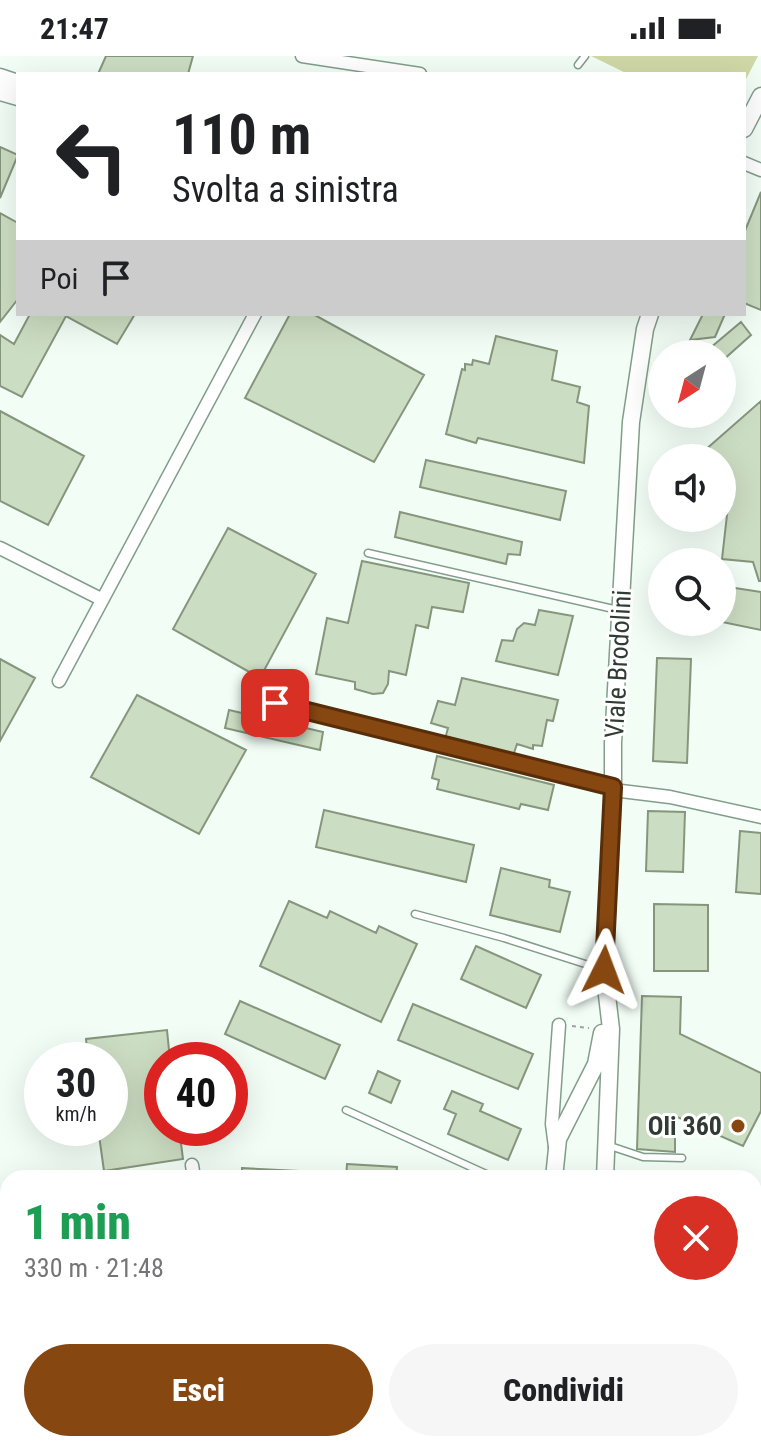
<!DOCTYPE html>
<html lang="it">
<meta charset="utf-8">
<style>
:root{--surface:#fff;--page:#f6f6f6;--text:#202124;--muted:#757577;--accent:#874710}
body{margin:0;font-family:"Roboto Condensed",sans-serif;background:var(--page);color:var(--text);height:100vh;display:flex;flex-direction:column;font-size:30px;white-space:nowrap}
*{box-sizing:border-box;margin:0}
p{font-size:26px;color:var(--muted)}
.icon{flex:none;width:44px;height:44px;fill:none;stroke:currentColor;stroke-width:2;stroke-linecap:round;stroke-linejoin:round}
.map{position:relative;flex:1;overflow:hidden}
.drawer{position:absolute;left:0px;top:1114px;width:762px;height:282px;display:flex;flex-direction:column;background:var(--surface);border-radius:24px 24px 0 0;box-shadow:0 8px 32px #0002}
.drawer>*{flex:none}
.top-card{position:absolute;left:16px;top:16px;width:730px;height:244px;border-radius:0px;box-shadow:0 8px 32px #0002;background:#fff;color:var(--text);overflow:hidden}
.needle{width:52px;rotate:216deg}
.fabs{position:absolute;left:648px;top:284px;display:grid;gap:16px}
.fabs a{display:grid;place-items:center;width:88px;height:88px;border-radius:50%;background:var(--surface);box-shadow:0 8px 32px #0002;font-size:40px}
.speed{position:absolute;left:24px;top:986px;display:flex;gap:16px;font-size:40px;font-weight:700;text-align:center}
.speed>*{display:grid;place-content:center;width:104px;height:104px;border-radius:50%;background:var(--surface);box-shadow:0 8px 32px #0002;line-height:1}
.speed small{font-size:20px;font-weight:400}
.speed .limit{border:12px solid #d22;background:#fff;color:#111}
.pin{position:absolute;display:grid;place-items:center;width:68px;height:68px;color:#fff;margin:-34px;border-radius:16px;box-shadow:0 4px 12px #0006}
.me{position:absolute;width:88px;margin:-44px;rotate:3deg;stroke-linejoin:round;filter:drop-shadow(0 0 6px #0008)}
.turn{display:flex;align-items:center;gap:28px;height:168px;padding:0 24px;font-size:36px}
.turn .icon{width:104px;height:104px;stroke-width:2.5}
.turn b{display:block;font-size:56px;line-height:68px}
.then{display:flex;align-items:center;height:76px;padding:0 24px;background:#0003;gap:16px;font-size:30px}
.round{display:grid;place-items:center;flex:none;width:84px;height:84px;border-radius:42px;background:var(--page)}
.head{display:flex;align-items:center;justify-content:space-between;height:136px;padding:0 24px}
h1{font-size:48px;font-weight:800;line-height:60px;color:#1e9e55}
.cta{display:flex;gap:16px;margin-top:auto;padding:16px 24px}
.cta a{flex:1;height:92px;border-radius:48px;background:var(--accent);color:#fff;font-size:32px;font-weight:800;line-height:92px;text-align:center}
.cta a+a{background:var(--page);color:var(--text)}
.status{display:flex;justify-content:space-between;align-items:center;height:56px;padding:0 40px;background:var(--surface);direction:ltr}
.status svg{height:22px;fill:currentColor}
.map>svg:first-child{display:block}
.green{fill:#d1d8a7}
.building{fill:#cbddc2;stroke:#85967d;stroke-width:2}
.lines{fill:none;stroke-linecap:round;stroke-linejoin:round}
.lane-casing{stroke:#829e8b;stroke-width:9}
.street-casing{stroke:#829e8b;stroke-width:15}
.secondary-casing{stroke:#829e8b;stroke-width:19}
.path{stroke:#9aa69e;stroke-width:2;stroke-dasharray:4 4;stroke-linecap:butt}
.lane{stroke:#fff;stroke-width:6}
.street{stroke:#fff;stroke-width:12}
.secondary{stroke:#fff;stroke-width:16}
.route-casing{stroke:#582e0a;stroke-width:20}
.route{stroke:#874710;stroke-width:14}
.poi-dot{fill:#874710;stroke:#fff;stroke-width:3}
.labels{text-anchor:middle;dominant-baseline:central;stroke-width:6;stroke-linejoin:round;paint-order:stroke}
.street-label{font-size:26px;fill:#2f3b33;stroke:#fff}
.poi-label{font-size:26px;font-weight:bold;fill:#2f3b33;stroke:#fff;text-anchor:end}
</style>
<div class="status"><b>21:47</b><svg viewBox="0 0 49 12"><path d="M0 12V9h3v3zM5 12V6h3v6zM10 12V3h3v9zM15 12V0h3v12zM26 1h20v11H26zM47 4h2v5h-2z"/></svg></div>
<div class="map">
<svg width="761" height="1395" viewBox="0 0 761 1395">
<rect width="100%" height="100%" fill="#f1fdf5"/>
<path class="green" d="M591,0H758L744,27V18H628Z"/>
<path class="building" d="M106,0H193L188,18H98Z
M0,91L18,99L0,142Z
M761,136V254L744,247V177Z
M0,157L18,167V243L0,266Z
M30,258H135L117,288L66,260L22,341L0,330V279L14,288Z
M290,258H313L424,319L374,406L245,342Z
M703,258H725L715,281L690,284Z
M741,266L751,279L722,305V298H703Z
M496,280L557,295L552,324L580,331L577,346L589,350L584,407L478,382L476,387L446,378L462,313L465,314V308L472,309L473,304L489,308Z
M761,345V525H759L753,506L722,503L728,450L722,455V402H696Z
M0,355L84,400L48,469L0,445Z
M426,404L566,435L560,464L420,431Z
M400,456L522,486L520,499L508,498L506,508L395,481Z
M228,472L316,518L260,622L173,573Z
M362,505L469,527L463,556L432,551L428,572L416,569L406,619L389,615L388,628L383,637L373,638L355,633V626L316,618L327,562L348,567Z
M722,530L761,536V574L722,566Z
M539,554L573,560L558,619L496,605L502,584L513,585L517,573L524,567L535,569Z
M657,602L691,603L687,707L653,705Z
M0,603L35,622L0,685Z
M462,622L558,644L553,665L547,664L542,690L533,689V693L517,688L513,700L445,683L448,672L431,667L438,645L455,649Z
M137,639L246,694L199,778L91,721Z
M229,654L323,676L320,694L225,672Z
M437,700L554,729L548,754L521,748L519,753L437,733L439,724L432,722Z
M324,754L474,789L466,826L316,791Z
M648,755L685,756L683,816L646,815Z
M740,775L761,777V838L736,836Z
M501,812L550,824L549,831L570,836L560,876L490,859Z
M289,845L327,862L330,855L376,877L379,870L417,888L381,966L260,910Z
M654,848L708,849V915H654Z
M476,890L541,919L526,952L461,923Z
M642,940L681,941L680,978L761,1017V1055L743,1090L675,1060V1096L637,1093Z
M240,945L340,989L325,1023L225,978Z
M413,948L533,998L518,1033L398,984Z
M167,974L170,1004H162V1072H179L183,1103L104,1115L98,1072H110V1004H88L86,983Z
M378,1015L400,1025L391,1047L369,1037Z
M452,1035L483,1048L480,1055L521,1073L508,1104L448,1078L456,1058L444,1053Z
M347,1108L397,1111L396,1122H346Z
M242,1112L298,1115V1122H242Z"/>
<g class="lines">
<g class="lane-casing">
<path id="lane" d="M578,9L585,0
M368,497L618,554
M275,647L613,731
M415,858L504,882L604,914
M346,1054L495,1122
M610,1090L643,1101L682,1102"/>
</g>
<g class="street-casing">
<path id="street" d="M302,0L420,18
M744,107L761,114
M0,492L101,543
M59,625L255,258
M613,734L670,741L761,761
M555,1091L552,1068L559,969
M192,1109L194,1122
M0,1271L8,1282
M754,1298L761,1302
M84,1388L89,1395
M687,1395V1388
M757,1395L761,1389"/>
</g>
<g class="secondary-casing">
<path id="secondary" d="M0,21L18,27
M0,36L18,41
M744,73L761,40
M554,1122L558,1083L596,1008L602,977
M605,1122L611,973L604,914L613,734V687L631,366L645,273L650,258
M547,1388L548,1395
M592,1395V1388"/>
</g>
<path class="path" d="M572,970L589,972
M567,1120L591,1121"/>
<use href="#lane" class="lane"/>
<use href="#street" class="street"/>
<use href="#secondary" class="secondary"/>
</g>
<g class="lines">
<g class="route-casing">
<path id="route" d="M275,647L613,731L604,914"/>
</g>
<use href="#route" class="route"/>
</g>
<circle class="poi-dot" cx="738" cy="1070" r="8"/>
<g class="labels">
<g class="street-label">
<text transform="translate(618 608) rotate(-87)">Viale Brodolini</text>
</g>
<g class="poi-label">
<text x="722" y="1070">Oli 360</text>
</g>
</g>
</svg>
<div class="fabs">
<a><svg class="needle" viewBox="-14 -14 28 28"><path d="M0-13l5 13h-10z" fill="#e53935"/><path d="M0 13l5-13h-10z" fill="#757577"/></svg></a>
<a><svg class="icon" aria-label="sound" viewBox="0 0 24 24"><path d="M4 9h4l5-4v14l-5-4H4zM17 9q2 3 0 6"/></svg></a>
<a><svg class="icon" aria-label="search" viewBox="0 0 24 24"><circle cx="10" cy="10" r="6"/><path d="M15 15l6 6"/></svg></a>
</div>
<div class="speed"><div>30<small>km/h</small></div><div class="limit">40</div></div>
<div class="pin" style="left:275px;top:647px;background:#d93025"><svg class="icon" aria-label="arrive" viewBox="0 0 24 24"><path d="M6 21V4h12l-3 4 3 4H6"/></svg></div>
<svg class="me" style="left:604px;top:914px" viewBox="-20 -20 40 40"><path d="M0-17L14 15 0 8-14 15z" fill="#874710" stroke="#fff" stroke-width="4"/></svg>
<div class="top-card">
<div class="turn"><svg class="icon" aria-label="left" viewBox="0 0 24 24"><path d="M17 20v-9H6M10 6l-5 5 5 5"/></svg><div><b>110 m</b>Svolta a sinistra</div></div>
<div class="then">Poi<svg class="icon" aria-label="arrive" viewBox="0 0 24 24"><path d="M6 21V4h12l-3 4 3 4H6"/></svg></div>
</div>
<section class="drawer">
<div class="head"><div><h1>1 min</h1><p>330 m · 21:48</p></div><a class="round" style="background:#d93025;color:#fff"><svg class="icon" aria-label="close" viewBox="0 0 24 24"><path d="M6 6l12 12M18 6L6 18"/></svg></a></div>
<div class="cta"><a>Esci</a><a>Condividi</a></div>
</section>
</div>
